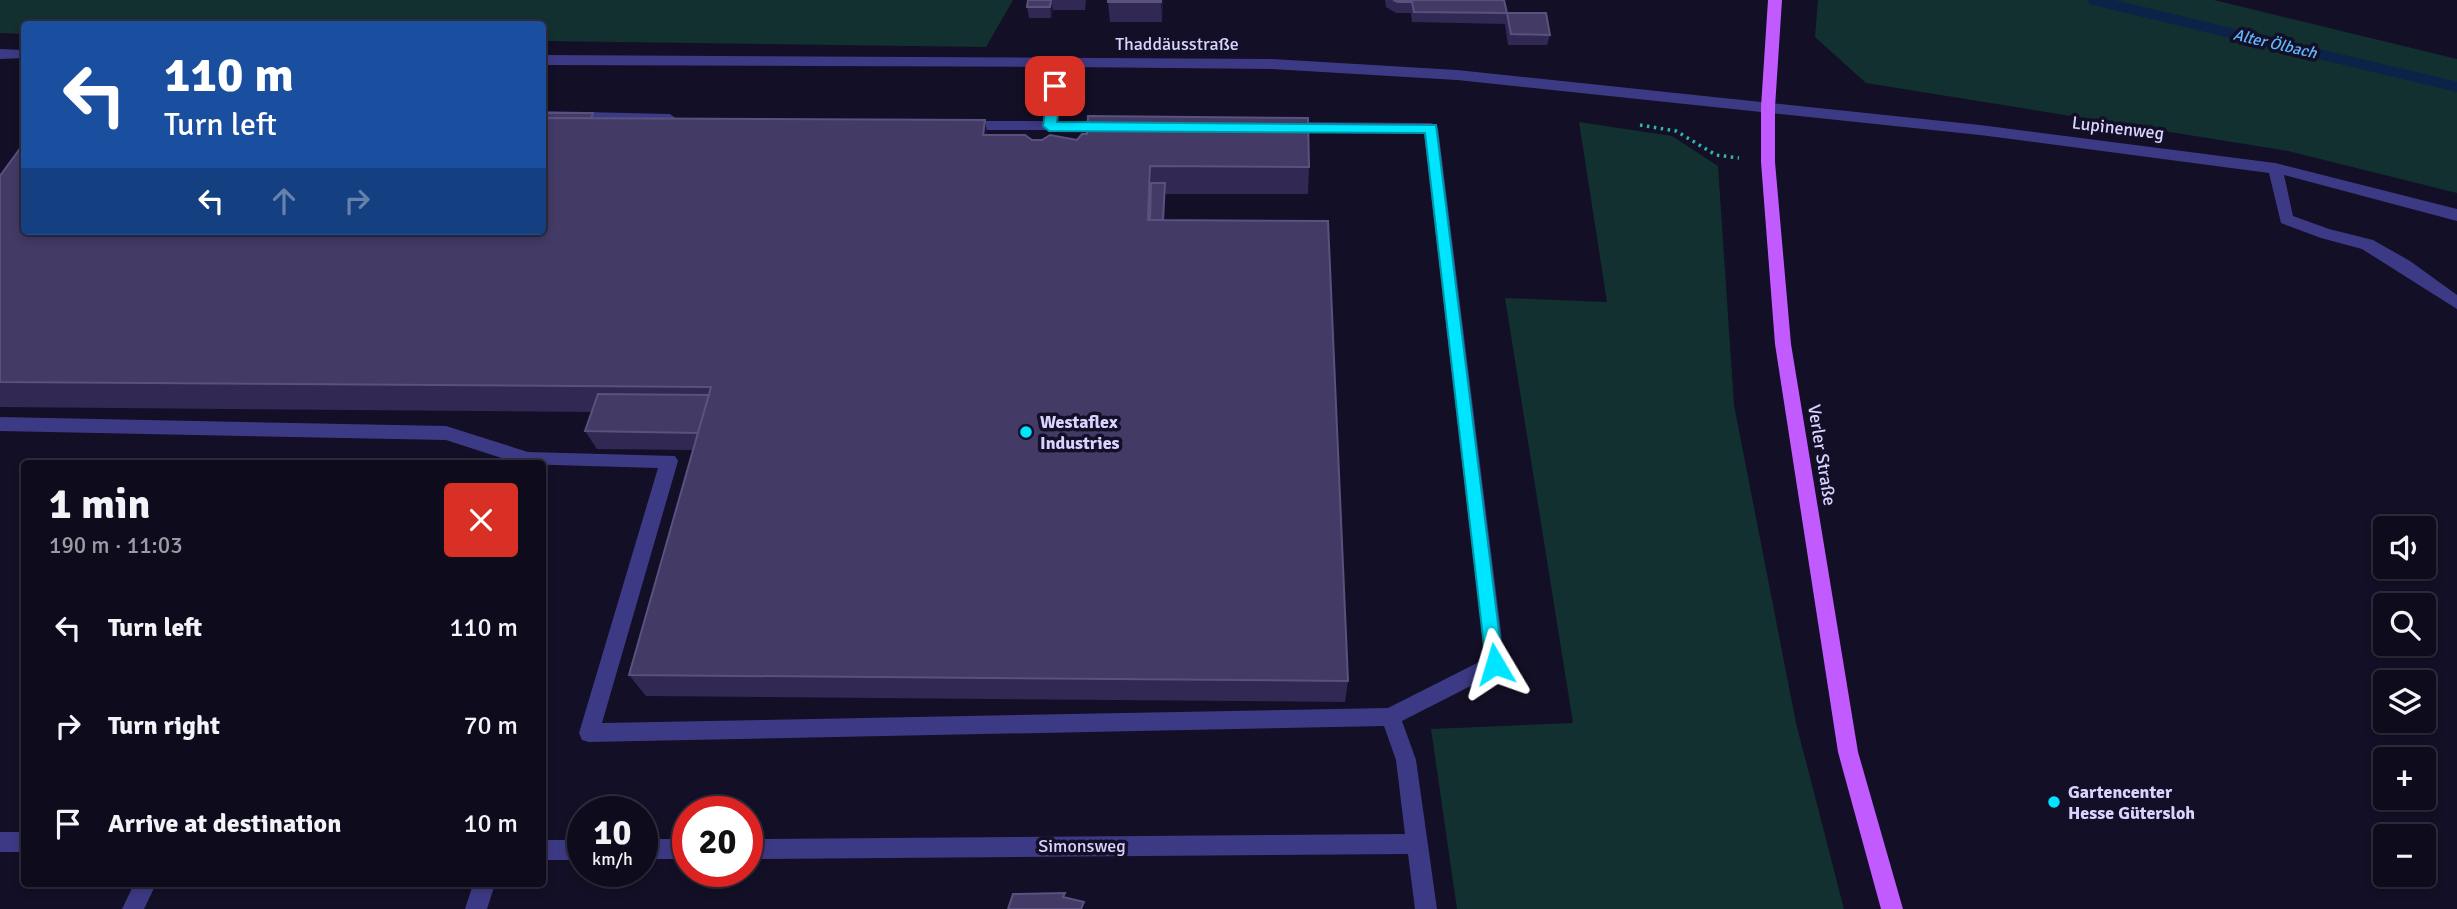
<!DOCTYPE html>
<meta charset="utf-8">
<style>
:root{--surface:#0e0b1c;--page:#171425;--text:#f1f3f6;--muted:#9b9ba3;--line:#2e2b3b}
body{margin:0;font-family:Signika,sans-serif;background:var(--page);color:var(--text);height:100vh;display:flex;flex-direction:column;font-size:26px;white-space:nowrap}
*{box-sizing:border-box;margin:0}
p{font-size:23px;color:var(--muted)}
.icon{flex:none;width:38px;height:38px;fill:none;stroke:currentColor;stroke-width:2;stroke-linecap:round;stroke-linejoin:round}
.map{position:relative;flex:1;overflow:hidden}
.side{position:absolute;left:21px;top:460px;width:525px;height:427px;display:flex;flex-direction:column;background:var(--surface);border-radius:7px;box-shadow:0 4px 10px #0003,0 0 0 2px var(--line)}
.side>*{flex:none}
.guide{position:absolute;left:21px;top:21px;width:525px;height:214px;border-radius:7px;box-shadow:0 4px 10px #0003,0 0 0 2px var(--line);background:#1a4fa0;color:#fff;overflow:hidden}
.controls{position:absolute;left:2373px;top:516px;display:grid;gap:14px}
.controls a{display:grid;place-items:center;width:63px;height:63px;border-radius:7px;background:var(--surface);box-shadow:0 4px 10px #0003,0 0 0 2px var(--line);font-size:35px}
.speed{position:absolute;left:567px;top:796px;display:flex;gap:14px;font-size:35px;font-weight:700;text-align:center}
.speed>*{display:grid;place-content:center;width:91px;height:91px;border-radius:50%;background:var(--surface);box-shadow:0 4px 10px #0003,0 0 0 2px var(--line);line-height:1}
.speed small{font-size:18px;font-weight:400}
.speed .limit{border:10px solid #d22;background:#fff;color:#111}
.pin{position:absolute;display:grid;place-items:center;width:60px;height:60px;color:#fff;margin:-30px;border-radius:14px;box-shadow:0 4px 10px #0006}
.me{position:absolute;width:77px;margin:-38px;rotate:353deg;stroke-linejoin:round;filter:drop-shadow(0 0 5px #0008)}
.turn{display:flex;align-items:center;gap:24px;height:147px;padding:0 28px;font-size:32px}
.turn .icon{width:91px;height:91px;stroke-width:2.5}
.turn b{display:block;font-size:49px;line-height:60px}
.lanes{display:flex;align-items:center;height:66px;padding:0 28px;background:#0003;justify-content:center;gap:35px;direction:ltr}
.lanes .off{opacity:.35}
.round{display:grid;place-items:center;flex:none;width:74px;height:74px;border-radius:7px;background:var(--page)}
.overview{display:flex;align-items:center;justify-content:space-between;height:119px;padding:0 28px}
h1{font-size:42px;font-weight:800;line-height:52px}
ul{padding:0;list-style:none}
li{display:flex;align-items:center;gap:21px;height:98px;padding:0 28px}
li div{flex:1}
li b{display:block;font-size:26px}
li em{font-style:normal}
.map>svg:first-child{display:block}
.green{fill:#12302f}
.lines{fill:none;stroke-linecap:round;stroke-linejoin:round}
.stream{stroke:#0c2248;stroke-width:10}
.path{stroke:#2fb8b0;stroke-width:3.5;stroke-dasharray:2.5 4.5;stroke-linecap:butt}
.minor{fill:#3d3a85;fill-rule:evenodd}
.major{fill:#c25bff;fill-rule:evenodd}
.wall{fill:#312854}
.shaded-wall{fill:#1d163a}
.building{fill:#433a66;stroke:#5a527e;stroke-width:2}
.route{fill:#00e5ff;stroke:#0095a6;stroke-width:2}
.poi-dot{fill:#00e5ff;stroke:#130f26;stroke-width:2.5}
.labels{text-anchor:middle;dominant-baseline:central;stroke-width:7;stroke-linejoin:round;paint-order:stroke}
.far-water-label{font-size:16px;font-style:italic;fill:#62b6ff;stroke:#130f26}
.street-label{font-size:18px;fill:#d9d4ff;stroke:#130f26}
.poi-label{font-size:18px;font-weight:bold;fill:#d9d4ff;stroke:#130f26;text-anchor:start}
</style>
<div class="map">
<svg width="2457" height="909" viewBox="0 0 2457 909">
<rect width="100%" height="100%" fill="#130f26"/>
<path class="green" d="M0,0H1013L986,47L543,41L542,24H24V34L0,33Z
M1818,0H2214L2457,59V193L2288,151L1866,83L1815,37Z
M1579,122L1672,136L1718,166L1734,405L1796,723L1844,909H1457L1431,729L1573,723L1505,298L1607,302Z"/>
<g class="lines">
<path class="stream" d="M2093,0L2457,87"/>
<path class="path" d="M1640,125L1676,131L1716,155L1739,158"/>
<path class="minor" d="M0,49L24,50V58L0,59Z
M542,55L1272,59L1457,70L1980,125L2275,163L2457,209V221L2284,175L2293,216L2329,229L2373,240L2410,261L2457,295V309L2362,249L2321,238L2281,223L2269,173L1980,135L1457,80L1272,69L1067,67L1057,121H1110L1115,122L1117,126L1115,130H963L956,125L958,121H1043L1053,67L542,65Z
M542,111L670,114L677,119L670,124L542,121Z
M1285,122L1431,123L1438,128L1505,664L1502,670L1402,721L1416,760L1437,909H1415L1408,854L747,859V839L1405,834L1396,760L1384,726L589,742L582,740L579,733L658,468L520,464L446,440L0,431V417L446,426L528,452L675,456L678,461L602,723L1388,708L1485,659L1424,133L1280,131L1278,127Z
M0,832H24V852H0Z
M642,839H688V859H642Z
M542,840H583V860H542Z
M134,884H156L144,909H122Z
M473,884H495L487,909H465Z"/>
<path class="major" d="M1768,0H1782L1775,107V162L1791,344L1858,752L1903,909H1881L1838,752L1775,344L1761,162V107Z"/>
</g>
<path class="wall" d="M1028,0H1086L1085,10H1053L1051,18H1029L1027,7Z
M1163,0L1162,22H1110L1108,2Z
M1385,0H1504L1507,13L1550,35L1547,45H1508L1505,24L1412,22L1411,13H1396L1386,7Z
M595,118L987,135L1032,140H1077L1309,167L1308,194H1165L1164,220L1348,681L1345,702L646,696L629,675L693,450L597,449L585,431L592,412L0,407V176Z"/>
<path class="shaded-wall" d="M1051,0L1053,10L1051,18L1050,7Z
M1161,0H1163L1162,22L1161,2Z
M985,120L990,148L983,135Z
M1150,166L1152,193L1150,237L1148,220Z"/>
<path class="building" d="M1028,0H1051L1050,7H1027Z
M1108,0H1161V2H1108Z
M1393,0H1504L1507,13H1546L1550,35L1511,34L1507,13L1414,12L1412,2H1398Z
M542,113H593L591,118H542Z
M1088,116L1308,118L1309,167L1150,166L1148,220L1328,221L1348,681L629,675L711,387L0,382V176L24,143V231H542V118L985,120L983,135H1025L1032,140H1042L1050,135L1077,140L1082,134H1087Z
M1151,183H1165L1163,220H1150Z
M598,394L709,395L698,433L585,431Z
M1065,893L1063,897L1084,902L1081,909H1008L1013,894Z"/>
<path class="route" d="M1055,82L1062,86L1057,122L1436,125L1503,664L1501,670L1495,672L1488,670L1486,664L1425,133L1049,131L1043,126L1049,86Z"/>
<g class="poi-dot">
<circle cx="1026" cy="432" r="7"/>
<circle cx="2054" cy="802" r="7"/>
</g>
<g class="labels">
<g class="far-water-label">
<text transform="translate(2275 44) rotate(13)">Alter Ölbach</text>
</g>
<g class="street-label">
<text x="1177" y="44">Thaddäusstraße</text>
<text transform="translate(2118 128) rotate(7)">Lupinenweg</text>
<text transform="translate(1822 455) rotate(81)">Verler Straße</text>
<text x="1082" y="846">Simonsweg</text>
</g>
<g class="poi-label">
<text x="1040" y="422">Westaflex<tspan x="1040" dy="21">Industries</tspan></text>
<text x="2068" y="792">Gartencenter<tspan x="2068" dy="21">Hesse Gütersloh</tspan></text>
</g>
</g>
</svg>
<div class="controls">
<a><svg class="icon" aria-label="sound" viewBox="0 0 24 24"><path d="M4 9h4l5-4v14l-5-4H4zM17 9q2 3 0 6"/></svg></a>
<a><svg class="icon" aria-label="search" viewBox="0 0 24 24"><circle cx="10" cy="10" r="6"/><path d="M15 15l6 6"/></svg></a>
<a><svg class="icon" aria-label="layers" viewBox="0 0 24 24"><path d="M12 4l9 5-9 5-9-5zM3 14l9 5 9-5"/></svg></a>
<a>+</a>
<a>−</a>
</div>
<div class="speed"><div>10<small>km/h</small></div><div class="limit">20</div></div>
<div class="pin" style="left:1055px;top:86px;background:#d93025"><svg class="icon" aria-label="arrive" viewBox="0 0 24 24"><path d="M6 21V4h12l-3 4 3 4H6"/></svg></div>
<svg class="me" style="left:1495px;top:664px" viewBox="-20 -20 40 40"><path d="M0-17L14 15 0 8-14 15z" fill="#00e5ff" stroke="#fff" stroke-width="4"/></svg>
<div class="guide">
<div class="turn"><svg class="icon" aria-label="left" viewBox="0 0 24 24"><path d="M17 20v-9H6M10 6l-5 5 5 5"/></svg><div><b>110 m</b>Turn left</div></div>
<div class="lanes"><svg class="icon" aria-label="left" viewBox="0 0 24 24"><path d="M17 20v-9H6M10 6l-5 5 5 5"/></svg><svg class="icon off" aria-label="ahead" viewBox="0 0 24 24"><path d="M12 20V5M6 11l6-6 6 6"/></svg><svg class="icon off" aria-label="right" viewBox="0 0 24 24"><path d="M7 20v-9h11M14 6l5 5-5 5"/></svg></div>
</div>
<section class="side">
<div class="overview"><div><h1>1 min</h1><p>190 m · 11:03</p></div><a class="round" style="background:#d93025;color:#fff"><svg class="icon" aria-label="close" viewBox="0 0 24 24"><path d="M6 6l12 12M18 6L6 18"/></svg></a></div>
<ul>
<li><svg class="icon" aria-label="left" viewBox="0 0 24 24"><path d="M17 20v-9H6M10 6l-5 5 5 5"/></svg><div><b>Turn left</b></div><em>110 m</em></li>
<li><svg class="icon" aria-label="right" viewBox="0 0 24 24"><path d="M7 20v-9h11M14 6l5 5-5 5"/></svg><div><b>Turn right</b></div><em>70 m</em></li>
<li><svg class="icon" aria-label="arrive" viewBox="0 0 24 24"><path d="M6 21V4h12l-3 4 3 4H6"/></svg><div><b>Arrive at destination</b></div><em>10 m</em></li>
</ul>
</section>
</div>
